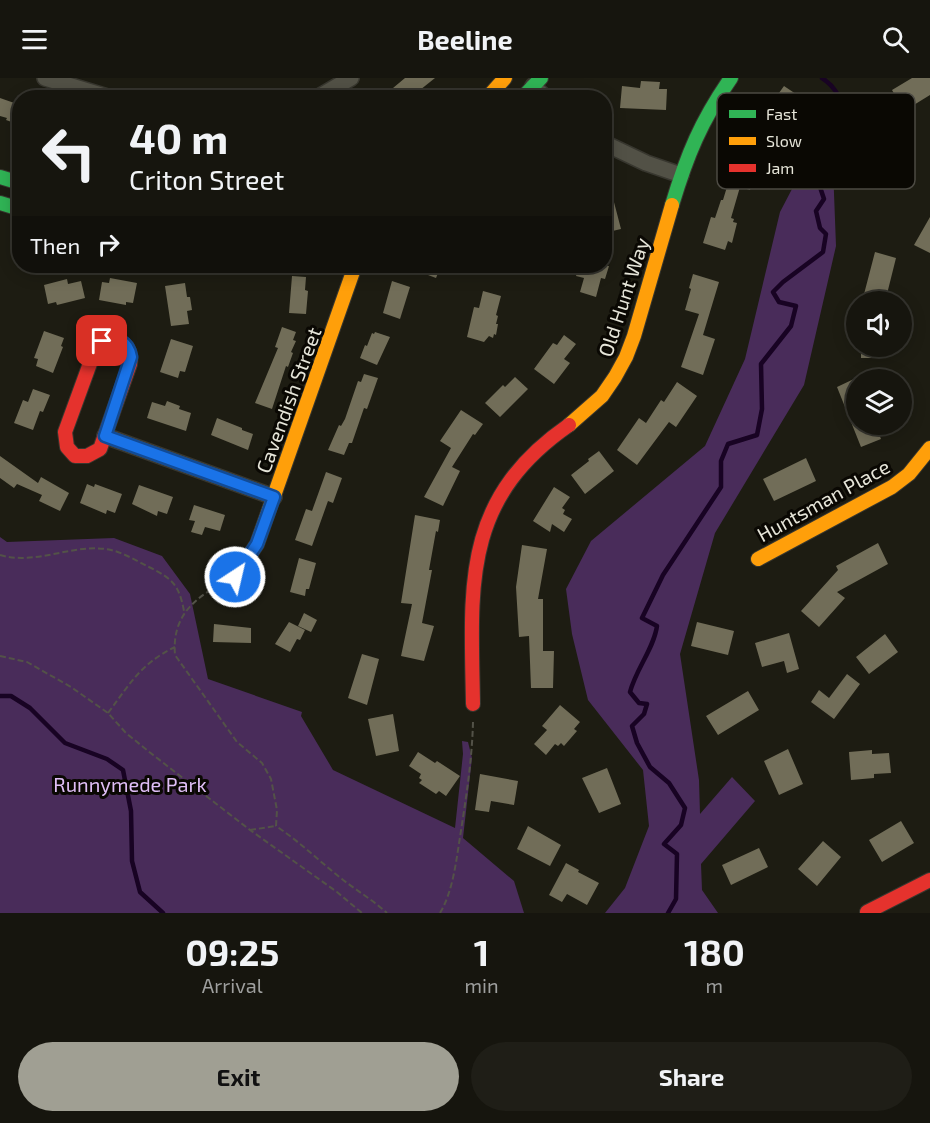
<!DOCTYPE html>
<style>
:root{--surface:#16150e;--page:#1f1e17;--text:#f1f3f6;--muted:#9e9f9e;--line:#35342e;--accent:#a09f93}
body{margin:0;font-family:"Exo 2",sans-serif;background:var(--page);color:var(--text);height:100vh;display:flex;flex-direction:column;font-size:22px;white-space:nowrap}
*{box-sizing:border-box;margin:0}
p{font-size:20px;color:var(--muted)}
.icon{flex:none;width:33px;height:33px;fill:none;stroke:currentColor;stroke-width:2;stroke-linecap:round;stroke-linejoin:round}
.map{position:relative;height:835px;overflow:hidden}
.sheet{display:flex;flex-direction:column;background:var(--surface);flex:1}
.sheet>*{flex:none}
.guide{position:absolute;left:12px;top:12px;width:600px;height:183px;border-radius:24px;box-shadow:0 3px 15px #0003,0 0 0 2px var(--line);background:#16150e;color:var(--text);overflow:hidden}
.controls{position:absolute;left:846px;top:213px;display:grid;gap:12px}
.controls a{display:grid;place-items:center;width:66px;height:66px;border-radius:50%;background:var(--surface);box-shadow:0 3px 15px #0003,0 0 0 2px var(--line);font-size:30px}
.pin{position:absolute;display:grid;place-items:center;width:51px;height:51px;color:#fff;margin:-26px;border-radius:12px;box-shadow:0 3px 9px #0006}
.me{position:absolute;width:66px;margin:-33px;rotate:35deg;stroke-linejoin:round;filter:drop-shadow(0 0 4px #0008)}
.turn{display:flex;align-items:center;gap:21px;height:126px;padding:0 18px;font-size:27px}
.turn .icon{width:78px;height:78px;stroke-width:2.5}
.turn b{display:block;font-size:42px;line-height:51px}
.then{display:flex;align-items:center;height:57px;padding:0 18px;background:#0003;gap:12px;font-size:22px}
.eta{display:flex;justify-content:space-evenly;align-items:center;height:102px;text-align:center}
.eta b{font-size:36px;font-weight:700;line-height:42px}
.cta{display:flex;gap:12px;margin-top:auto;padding:12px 18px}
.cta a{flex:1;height:69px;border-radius:36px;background:var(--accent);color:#111;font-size:24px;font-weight:700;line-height:69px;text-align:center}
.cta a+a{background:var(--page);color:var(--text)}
header{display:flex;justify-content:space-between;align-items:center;height:78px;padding:0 18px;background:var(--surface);font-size:27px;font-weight:700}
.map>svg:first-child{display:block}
.green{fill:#492c5a}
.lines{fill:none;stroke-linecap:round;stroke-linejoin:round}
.stream{stroke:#180323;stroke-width:4.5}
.building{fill:#716d58}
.street-casing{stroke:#38372f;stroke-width:18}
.fast-casing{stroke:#38372f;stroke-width:16}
.slow-casing{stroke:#38372f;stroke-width:16}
.jam-casing{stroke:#38372f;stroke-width:16}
.path{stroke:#535248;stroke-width:2;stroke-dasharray:6 3;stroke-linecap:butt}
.street{stroke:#525146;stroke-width:15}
.fast{stroke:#30b455;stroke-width:14}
.slow{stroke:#ff9f0a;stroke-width:14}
.jam{stroke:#e5322d;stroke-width:14}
.route-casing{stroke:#114b97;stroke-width:15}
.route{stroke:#1a73e8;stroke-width:10}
.labels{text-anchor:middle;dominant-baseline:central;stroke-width:6;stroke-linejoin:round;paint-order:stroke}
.street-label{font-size:20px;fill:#e6e5d9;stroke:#0a0803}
.park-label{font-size:20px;fill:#dfbef6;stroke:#0a0803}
.key{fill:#0a0803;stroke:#4c4a43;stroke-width:1.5}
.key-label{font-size:16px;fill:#e6e5d9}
</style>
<header><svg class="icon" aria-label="menu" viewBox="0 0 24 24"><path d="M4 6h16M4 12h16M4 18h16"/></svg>Beeline<svg class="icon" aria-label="search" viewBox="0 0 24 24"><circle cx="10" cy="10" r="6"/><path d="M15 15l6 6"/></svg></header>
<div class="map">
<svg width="930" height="835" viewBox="0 0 930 835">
<rect width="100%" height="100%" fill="#1d1c12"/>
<path class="green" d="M804,88L833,89L836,168L804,307L715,455L680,576L699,702L700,736L732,699L755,723L701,786L702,812L718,835H605L625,810L649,748L643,692L588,622L572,556L566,511L591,463L705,368L745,281L780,134Z
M0,459L7,464L114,460L162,478L190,516L208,601L302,634L301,638L333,692L455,750L463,676L462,663L468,664L472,680L463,760L514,803L524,835H0Z"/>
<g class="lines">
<path class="stream" d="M0,618H11L30,630L65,665L107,681L123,692L131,733L132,783L140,814L163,835
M668,835L676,821L677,776L664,766L681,747L685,730L669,705L650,689L637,665L632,648L644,636L647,626L639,625L630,614C636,591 654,570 657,548L642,540L663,497L721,409V383L728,366L757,357L762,331L761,286L791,248L796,228L779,224L773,214L783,204L823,174L826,156L820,150L816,133L824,121L819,106L811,99L805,83L808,76H819L827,74L830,65L824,48C829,40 836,39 842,33C842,19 833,7 822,0"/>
</g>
<path class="building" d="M405,0H435L410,20H381Z
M912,0H930V17L904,33L892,12Z
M641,3L660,4L659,11H667L666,32L620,30L622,8L640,10Z
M784,8L802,20L793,32L797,34L784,52L781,50L778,54H774L761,45V40Z
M0,20L20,27V47L6,42L7,40L0,38Z
M745,61L761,66L757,80L760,81L758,86L763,87L757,105L753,103L750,112L740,109L731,140L734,141L733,144L737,145L732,165L728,163L725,172L703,165L711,139L715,140L721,122H723L736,79L739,80Z
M604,105H609L621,151L604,155Z
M930,139V175L914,167Z
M875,174L896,180L885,224L863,220Z
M404,188H441L436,200Z
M579,188H609L605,201L601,200L596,219L580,214L584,200L576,198Z
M693,196L719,204L703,257L715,261L703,297L681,289L699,236L685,232L691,211L689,210Z
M292,198L306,199L305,212L308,213L306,236L289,235Z
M110,200L137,205L133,225L126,224V227L99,222L102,204L109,205Z
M67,201L68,206L81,203L85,220L57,227L56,224L48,226L44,207Z
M392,203L410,209L400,241L383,235Z
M185,205L187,219H190L192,232L187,233L189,246L171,248L165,208Z
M483,213L501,218L496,237L498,238L496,246H498L496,257L494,256L493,260L489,258L484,264L467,259L474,229L479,230Z
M282,249L296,254L293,262L296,263L291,274L293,275L288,289L286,288L272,331L255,325L278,270L275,269Z
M44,253L64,260L61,268L63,269L53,295L36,288L38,281L34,280Z
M375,254L390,259L377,287L360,280L365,267L367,268L372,255L374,256Z
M564,257L576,266L564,281L570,285L554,306L534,291L553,265L557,267Z
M171,261L193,268L185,294L180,293L178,300L160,294Z
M861,268H887L886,280H861Z
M364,296L378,300L367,331L364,330L352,365H349L344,377L328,372L339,347L341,348L345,341L358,303L361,304Z
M515,299L528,311L500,339L485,325L503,307L505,309Z
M856,300V346H875L881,361L861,369L837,309Z
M677,304L697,318L676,349L669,344L637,387L617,372L639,340L646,345L661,322L664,324Z
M33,311L50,317L43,334L40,333L33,352L14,345L23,322L28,324Z
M167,323L180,328L179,331L191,335L186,353L147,340L152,324L165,328Z
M461,332L483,346L475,357L473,356L452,389L460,393L443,428L424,419L451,370L440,363Z
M217,340L242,350V352L253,356L248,372L211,357Z
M599,373L614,393L585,416L571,397L589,383L588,381Z
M0,378L38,405L41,399L69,415L60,433L39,423L42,417L17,406L14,410L0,400Z
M806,380L816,403L774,423L763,401Z
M326,394L342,400L333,425L328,423L312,468L295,462L306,431L312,433Z
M87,406L94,409L95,406L122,416L115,435L107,432L106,436L80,425Z
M139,407L173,419L167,436L158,433L157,438L132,426Z
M554,409L570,419L562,430L565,432L563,436L572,441L564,454L552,446L550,454L533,443Z
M194,427L225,437L220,453L205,449L202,457L191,454L195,443L189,442Z
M415,437L440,442L438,454L436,453L429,492H432L422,545L434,548L424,583L401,578L412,526L401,525Z
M878,465L888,486L837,514L845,520L819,549L801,533L838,492L836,488Z
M522,467L547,471L538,521H543V573H554L553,610H531L529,558L519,559L516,509Z
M299,480L316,485L309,511H306L305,518L290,514Z
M304,535L317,542L311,554L298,548Z
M289,544L305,552L300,562L297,561L290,574L275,566Z
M697,544L734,553L728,577L691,568Z
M214,546L251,550V565L213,564Z
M789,555L799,591L787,595L784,583L762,589L755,565Z
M885,556L898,574L869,596L856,579Z
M362,576L379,581L367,627L348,620Z
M847,596L860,606L834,641L811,624L819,612L829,620Z
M748,613L759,632L718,657L706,638Z
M560,627L580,644L574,651L577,653L564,668L561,665L558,668L555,666L546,677L534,666L547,652L542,648Z
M393,636L399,673L376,678L368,641Z
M788,671L803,706L779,717L764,683Z
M872,672V676L889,675L891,695L874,696V700L851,702L849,674Z
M418,674L435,685L437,683L460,698L446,718L439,713L436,716L419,705L422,702L419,700L421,696L409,688Z
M607,690L621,726L599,735L582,700Z
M480,696L518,703L514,727L491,723L489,734L475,732Z
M901,743L914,765L882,784L869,762Z
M528,748L561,767L550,788L517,771Z
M823,763L841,779L817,808L798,791Z
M759,770L768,789L731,807L722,787Z
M566,785L579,792L578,794L599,805L587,827L567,816L562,824L549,817Z"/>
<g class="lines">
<g class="street-casing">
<path id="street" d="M45,0L111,20
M533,8L546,20
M317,20L351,0
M604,65L646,85L681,97
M105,358L274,419"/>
</g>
<g class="fast-casing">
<path id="fast" d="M522,20L541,0
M0,99L20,105
M0,125L20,131
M672,127C687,77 701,43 731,0"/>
</g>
<g class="slow-casing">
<path id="slow" d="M487,20L505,0
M569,347L602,318L615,299L626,279L634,258L672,127
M758,481L892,409L909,396L930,370
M235,499L257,466L355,188"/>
</g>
<g class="jam-casing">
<path id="jam" d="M110,260C125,263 132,271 130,286L100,371L87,378H75L67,369L65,354L96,269L102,263Z
M473,626C471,508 461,422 569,347
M867,834L930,802"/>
</g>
<path class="path" d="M0,477C38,488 74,464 111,472C124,475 137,483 149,489C173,501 179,507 184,533
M219,507C190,523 172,542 175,577L237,664L262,685L271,701L277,732L276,748C300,764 319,783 342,801C357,813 373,822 387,835
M0,578L27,584L71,609L108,635L126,655L148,673L250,752L337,814L362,835
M108,635C130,606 140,586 175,569
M250,752L276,748
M440,835C453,813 456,784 460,759C466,720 472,683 473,644"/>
<use href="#street" class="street"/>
<use href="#fast" class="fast"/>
<use href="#slow" class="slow"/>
<use href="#jam" class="jam"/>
</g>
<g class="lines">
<g class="route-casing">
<path id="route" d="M102,263C117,258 128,263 131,279L105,358L274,419L257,466L235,499"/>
</g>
<use href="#route" class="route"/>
</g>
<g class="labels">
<g class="street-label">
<text transform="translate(623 219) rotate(-72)">Old Hunt Way</text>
<text transform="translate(288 322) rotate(-70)">Cavendish Street</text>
<text transform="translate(823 422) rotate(-29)">Huntsman Place</text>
</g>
<g class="park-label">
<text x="130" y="706">Runnymede Park</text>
</g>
</g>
<rect x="717" y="15" width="198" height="96" rx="9" class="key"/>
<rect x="729" y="32" width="27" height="8" fill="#30b455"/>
<rect x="729" y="59" width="27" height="8" fill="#ff9f0a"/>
<rect x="729" y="86" width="27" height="8" fill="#e5322d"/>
<g class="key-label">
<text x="766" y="42">Fast</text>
<text x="766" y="69">Slow</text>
<text x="766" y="96">Jam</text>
</g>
</svg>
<div class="controls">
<a><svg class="icon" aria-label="sound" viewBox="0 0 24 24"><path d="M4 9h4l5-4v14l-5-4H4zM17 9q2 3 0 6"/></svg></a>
<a><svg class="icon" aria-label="layers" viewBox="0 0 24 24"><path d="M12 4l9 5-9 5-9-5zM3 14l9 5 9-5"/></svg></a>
</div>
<div class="pin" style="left:102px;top:263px;background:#d93025"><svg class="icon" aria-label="arrive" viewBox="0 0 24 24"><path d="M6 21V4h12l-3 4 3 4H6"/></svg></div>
<svg class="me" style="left:235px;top:499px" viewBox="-20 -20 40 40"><circle r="17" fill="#1a73e8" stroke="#fff" stroke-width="3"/><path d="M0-11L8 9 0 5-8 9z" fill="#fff"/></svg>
<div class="guide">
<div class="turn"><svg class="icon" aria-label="left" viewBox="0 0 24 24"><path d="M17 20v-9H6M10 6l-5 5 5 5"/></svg><div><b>40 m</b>Criton Street</div></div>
<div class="then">Then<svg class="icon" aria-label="right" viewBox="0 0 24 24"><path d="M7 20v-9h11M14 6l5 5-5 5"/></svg></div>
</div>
</div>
<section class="sheet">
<div class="eta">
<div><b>09:25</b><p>Arrival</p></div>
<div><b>1</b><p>min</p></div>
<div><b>180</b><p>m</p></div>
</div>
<div class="cta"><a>Exit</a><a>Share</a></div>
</section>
